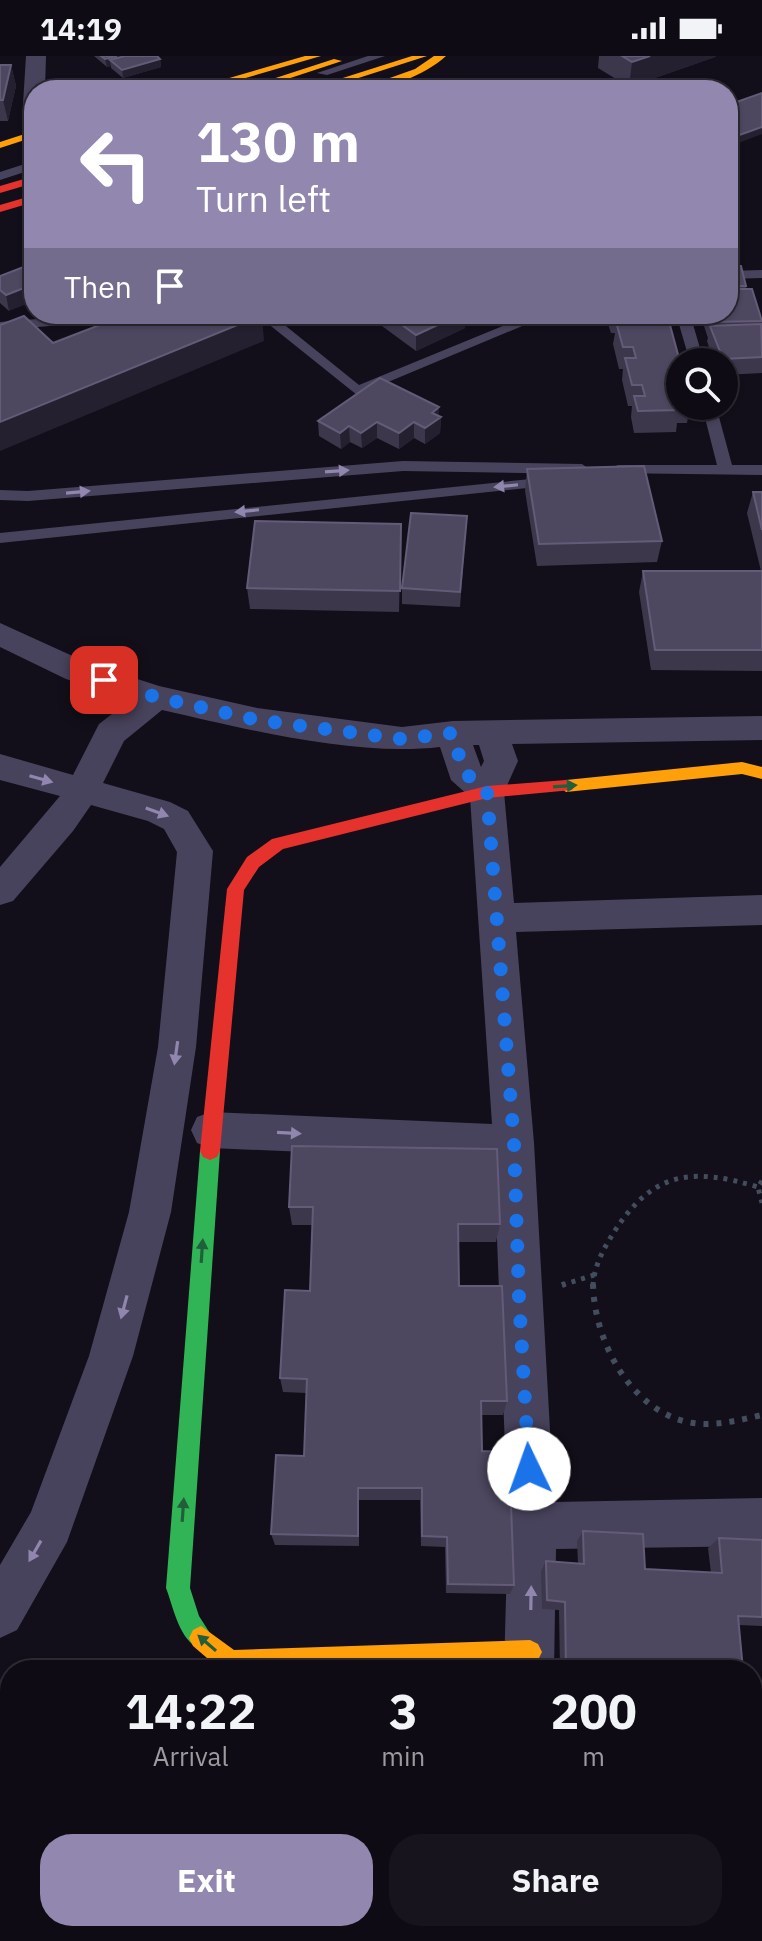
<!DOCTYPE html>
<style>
:root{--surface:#0e0b14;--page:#17141d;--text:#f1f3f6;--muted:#9b9ba0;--line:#2e2b34;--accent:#9287af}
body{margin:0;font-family:"IBM Plex Sans",sans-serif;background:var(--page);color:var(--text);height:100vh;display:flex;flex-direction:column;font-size:30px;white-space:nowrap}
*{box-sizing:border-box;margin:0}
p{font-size:26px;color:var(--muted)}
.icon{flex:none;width:44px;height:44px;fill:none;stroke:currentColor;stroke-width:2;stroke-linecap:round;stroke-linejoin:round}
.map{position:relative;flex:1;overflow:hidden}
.drawer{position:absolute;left:0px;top:1604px;width:762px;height:282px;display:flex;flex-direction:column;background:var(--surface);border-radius:32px 32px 0 0;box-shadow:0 2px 6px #0004,0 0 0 2px var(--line)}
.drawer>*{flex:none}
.top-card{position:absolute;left:24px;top:24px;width:714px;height:244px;border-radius:32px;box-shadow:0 2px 6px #0004,0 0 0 2px var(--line);background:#9287af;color:#fff;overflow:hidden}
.buttons{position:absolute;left:666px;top:292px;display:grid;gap:16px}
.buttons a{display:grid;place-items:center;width:72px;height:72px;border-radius:50%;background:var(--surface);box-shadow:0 2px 6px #0004,0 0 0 2px var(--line);font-size:40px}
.pin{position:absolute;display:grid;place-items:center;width:68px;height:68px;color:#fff;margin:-34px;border-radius:16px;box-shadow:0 4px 12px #0006}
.me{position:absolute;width:88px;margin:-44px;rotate:357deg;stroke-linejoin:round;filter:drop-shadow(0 0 6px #0008)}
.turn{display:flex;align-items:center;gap:28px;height:168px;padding:0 40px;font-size:36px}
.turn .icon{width:104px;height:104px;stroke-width:2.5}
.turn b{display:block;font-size:56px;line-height:68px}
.then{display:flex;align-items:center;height:76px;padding:0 40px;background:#0003;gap:16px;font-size:30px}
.eta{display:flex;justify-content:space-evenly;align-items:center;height:136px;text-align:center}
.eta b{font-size:48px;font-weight:700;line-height:56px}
.action{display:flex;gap:16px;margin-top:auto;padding:16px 40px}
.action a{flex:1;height:92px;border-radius:32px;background:var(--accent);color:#fff;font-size:32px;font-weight:700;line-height:92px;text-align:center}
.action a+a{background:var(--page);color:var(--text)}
.status{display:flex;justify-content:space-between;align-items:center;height:56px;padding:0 40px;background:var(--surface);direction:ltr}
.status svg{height:22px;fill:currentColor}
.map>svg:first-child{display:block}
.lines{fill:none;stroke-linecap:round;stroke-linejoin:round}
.path-far1{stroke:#424d5e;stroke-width:5;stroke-dasharray:4 6;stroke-linecap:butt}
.path{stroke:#424d5e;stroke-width:6;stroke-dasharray:5 8;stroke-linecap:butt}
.lane{fill:#48435c;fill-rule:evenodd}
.street{fill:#48435c;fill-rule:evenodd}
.fast{fill:#30b455;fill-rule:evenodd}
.slow{fill:#ff9f0a;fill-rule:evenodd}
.jam{fill:#e5322d;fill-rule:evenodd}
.wall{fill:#3d374c}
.shaded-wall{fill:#252030}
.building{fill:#4d475f;stroke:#635b78;stroke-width:2}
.oneway{fill:#9086ae}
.oneway2{fill:#205f3a}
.route{stroke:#1a73e8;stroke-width:14;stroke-dasharray:0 25.2}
</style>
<div class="status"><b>14:19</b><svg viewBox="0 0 49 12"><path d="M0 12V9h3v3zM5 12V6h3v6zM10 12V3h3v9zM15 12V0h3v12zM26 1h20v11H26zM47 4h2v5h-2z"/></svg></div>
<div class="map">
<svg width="762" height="1885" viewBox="0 0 762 1885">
<rect width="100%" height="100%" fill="#120f1a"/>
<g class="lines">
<path class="path-far1" d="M762,1125L758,1131L762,1147
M562,1229L594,1219
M593,1230C594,1209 605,1190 616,1173C655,1114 694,1112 758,1131"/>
<path class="path" d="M593,1228C594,1282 627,1349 683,1365C709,1372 736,1365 762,1359
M562,1229L565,1228"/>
<path class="lane" d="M368,0H385L327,19L317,17Z
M34,105V113L0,124V116Z
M762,214V222L728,223V215Z
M99,258H156L149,262L0,274V266Z
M256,258H271L359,329L532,258H551L357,339Z
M676,258H690L704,306H690Z
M702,350H716L732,409H762V419L613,417V411L618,409H717Z
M403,405L582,408L589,413L582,418L403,415L28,445L0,444V434L28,435Z
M551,421L556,423V429L0,487V477Z"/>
<path class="street" d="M26,0H46L45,34H34V54L23,48Z
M0,567L88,607L159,630L257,652L402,671L453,665L762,660V684L512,688L518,705L504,736L514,847L762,839V869L516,876L534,1087L554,1446L762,1442V1490L556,1493L554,1614H504L508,1470L494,1104L211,1092L197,1087L191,1074L197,1061L211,1056L492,1068L470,741L451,724L440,691C355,701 246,673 162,654L124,685L103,727L170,746L188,755L213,795L196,991L171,1156L133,1300L67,1486L17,1574L0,1582V1509L31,1456L89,1300L129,1156L158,991L177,796L164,773L148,765L91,749L73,775L13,845L0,849V811L60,740L0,724V698L73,719L99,668L130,644L66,623L0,591ZM473,689H479L484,705L481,711Z
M752,1757L762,1758V1812L752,1811Z"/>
<path class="fast" d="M210,1086L217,1089L220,1095L190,1532L199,1560L213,1582L209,1590L201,1594C179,1584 174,1553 166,1532L200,1095L203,1089Z"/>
<path class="slow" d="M305,0H321L204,34H188Z
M412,0H427L321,34H305Z
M434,0H446C424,20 386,34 356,34L415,13Z
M334,3L342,5L254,34H239Z
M34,75V81L0,92V86Z
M742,706L762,711V723L742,718L566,736L558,730L566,724Z
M201,1570L234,1594L530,1584L538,1588L542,1596L538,1604L530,1608L346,1614H221L193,1590L189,1582L193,1574Z"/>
<path class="jam" d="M34,120V127L0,137V130Z
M34,139V146L0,156V149Z
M566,724L572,726L574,730L572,734L487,742L283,793L259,811L244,834L220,1095L217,1101L210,1104L203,1101L200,1095L227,833L247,801L272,783L487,730Z"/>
</g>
<path class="wall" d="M94,0H157L160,3L161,11L123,22L111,12V10L107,11Z
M599,0H716L715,1L629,31L598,12Z
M0,9H11L16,30L8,65H0Z
M34,207L9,255L0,247V220Z
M728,210L746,230V233L762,264V317L724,319V306H714L707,285L708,282L700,258H728Z
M382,258H466L465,272L416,295L382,270Z
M470,258H498V262H484Z
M608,258H667L680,306V350H690L687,367H677L676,376L634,377L631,361L632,350H628L622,324L623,313H619L613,288L615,277H611L607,265Z
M439,351L438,360L441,361L440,377L425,388L414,382L399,393L377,382L362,392L350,386L341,393L319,380L318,365Z
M527,413L662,485L657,506L537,510L525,435Z
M753,436H762V615L651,614L639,536L643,515H761L747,457Z
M467,460L460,551L402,548V532Z
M401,468L399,556L250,553L247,532Z
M292,1090L500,1168L496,1186H458L459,1230L507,1345L503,1359H481L482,1395L514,1529L510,1538L446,1537L445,1491L421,1490L420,1444H359V1490L275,1489L271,1478L304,1400L307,1337L283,1336L280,1322L310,1235L313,1169H292L289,1151Z
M583,1475L645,1513L711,1517L708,1492L719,1482L762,1484V1570L739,1569L743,1614H560L559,1554L542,1553L541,1515L546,1505L578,1507L577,1485Z
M752,1639L762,1640V1754H752Z"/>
<path class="shaded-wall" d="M117,0H138L110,4L111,10L107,11L105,3Z
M650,0H716L715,1L629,31L632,6Z
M160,3L161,11L123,22L122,14Z
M11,9L16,30L8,65L3,44Z
M762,71V78L728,91V83Z
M34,228V245L9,255L6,239Z
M461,258H466L465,272L416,295V279Z
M262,259L264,285L0,395V366Z
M439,351L438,363L441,361L440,377L425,388V372L432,357Z
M377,366V382L362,392L361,377Z
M414,366V382L399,393V377Z
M349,370L350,386L341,393L340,377Z"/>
<path class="building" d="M101,0H117L105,3Z
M125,0H157L160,3L122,14L110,4Z
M622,0H650L632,6Z
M0,9H11L3,44H0Z
M762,37V71L728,83V49Z
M34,207V228L6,239L0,234V220Z
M728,210H741L746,230H728Z
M728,233H752L762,265L710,266L708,258H728Z
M128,258H145L147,260L152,258H261L262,259L0,366V269L24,260L53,287Z
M387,258H461L416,279Z
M624,258H667L680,306V345H678L680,354L638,355L634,340H645L642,329H632L625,302H636L633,291H623L616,266H626Z
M761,268L762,301L723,303L710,270Z
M380,322L439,351L432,357L441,361L425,372L414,366L399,377L377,366L361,377L349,370L340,377L318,365Z
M644,410L662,485L539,488L527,413Z
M753,436H762V474Z
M411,457L467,460L460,536L402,532Z
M255,465L401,468L400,535L247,532Z
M643,515H762V594H655Z
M292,1090L497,1093L500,1168H458L459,1230H502L507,1345H481L482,1395L509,1396L514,1529L448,1528L447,1481L422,1480V1432H358V1480L271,1478L276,1399L304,1400L307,1323L280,1322L285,1234L310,1235L313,1151H289Z
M583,1475L643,1478L645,1513L722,1517L719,1482L762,1484V1561L738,1560L743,1614H566L565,1546L547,1544L546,1505L584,1508Z
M752,1639L762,1640V1752L752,1751Z"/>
<defs><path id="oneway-solid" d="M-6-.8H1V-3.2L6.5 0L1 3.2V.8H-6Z" transform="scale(2)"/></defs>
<g class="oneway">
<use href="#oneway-solid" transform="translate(337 415) rotate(-4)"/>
<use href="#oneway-solid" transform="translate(506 430) rotate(174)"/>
<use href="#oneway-solid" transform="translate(78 436) rotate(-5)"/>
<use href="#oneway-solid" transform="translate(247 455) rotate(174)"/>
<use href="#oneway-solid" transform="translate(41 723) rotate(16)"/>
<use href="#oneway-solid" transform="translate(157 756) rotate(20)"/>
<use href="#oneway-solid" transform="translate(176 997) rotate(98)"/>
<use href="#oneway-solid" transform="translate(289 1077) rotate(3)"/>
<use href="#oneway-solid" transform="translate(124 1251) rotate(105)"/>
<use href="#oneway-solid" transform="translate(35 1495) rotate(120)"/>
<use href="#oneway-solid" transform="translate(531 1542) rotate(-89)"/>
</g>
<g class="oneway2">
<use href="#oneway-solid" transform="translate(565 730) rotate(-4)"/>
<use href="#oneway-solid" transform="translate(202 1195) rotate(-86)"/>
<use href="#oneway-solid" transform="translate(183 1454) rotate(-86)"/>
<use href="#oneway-solid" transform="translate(207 1587) rotate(-139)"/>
</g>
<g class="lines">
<path class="route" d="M104,624L156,641L257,664L402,683L453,677L463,715L487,736L514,1087L519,1242L529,1413"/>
</g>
</svg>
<div class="buttons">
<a><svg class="icon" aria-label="search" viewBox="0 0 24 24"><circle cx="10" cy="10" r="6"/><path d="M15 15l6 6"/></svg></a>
</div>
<div class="pin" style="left:104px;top:624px;background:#d93025"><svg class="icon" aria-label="arrive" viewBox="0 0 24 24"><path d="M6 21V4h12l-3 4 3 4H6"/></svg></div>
<svg class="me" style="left:529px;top:1413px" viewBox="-20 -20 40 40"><circle r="19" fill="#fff"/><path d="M0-13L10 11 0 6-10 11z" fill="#1a73e8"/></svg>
<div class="top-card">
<div class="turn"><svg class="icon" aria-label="left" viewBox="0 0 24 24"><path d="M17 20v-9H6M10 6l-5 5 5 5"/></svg><div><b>130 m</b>Turn left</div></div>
<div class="then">Then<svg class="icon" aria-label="arrive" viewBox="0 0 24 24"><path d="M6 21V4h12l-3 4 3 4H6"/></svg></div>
</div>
<section class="drawer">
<div class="eta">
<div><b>14:22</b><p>Arrival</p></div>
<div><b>3</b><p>min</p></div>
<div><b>200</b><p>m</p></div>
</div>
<div class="action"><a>Exit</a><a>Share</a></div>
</section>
</div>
